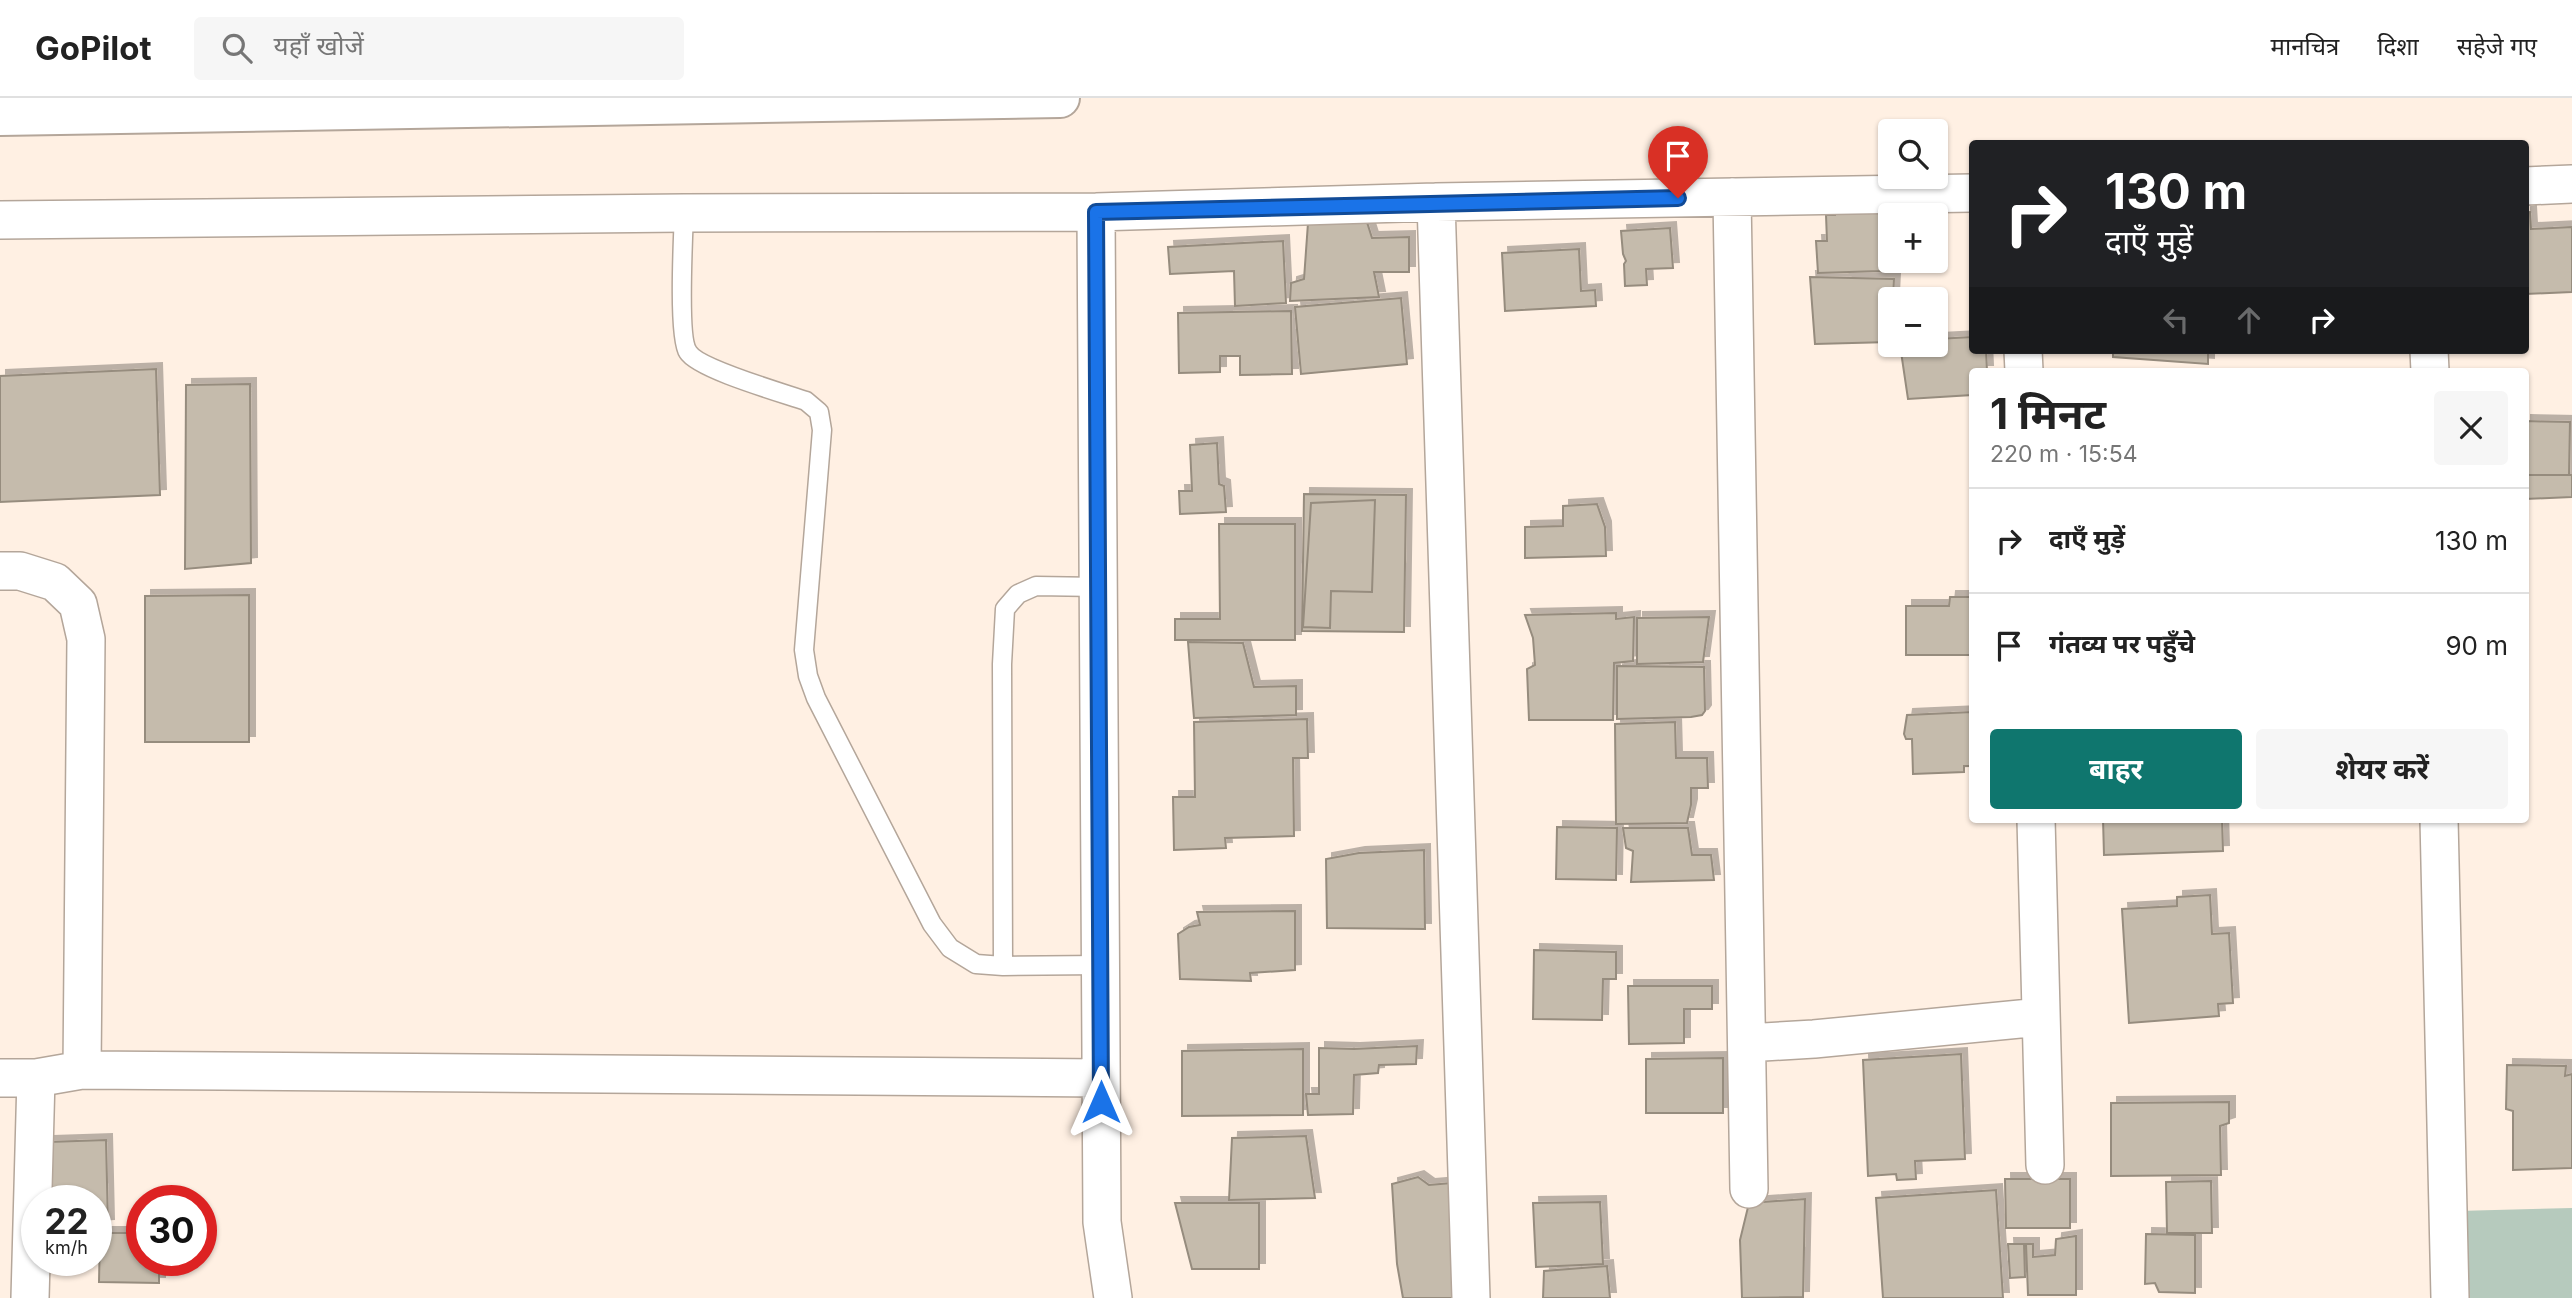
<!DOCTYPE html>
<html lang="hi">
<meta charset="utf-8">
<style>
:root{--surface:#fff;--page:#f6f6f6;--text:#222;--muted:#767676;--line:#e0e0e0;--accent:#0f766e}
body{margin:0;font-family:Inter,"Noto Sans Devanagari",sans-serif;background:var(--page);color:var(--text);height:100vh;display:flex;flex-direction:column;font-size:26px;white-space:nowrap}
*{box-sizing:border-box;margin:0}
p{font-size:23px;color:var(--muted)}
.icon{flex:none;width:38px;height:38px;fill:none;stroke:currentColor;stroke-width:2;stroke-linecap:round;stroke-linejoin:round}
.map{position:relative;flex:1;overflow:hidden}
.panel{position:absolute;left:1969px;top:270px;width:560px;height:455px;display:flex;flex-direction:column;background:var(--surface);border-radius:7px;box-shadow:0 2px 5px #0004}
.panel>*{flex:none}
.guide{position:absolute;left:1969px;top:42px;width:560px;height:214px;border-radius:7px;box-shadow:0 2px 5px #0004;background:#202124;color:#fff;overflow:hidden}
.fabs{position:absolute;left:1878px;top:21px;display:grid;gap:14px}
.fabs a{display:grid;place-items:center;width:70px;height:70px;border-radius:7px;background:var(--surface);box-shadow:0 2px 5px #0004;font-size:35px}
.speed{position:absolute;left:21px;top:1087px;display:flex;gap:14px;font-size:35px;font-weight:700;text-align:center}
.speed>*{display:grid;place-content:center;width:91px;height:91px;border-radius:50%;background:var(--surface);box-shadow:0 2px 5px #0004;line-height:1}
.speed small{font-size:18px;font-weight:400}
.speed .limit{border:10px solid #d22;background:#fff;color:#111}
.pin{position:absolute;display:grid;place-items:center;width:60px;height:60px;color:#fff;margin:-72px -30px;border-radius:50% 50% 50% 0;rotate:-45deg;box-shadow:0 0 7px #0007}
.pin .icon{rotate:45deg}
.me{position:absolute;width:77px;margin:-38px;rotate:0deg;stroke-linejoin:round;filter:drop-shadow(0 0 5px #0008)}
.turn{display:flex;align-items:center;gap:24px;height:147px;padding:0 21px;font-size:32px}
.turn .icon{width:91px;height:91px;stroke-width:2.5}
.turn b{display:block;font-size:49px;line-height:60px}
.lanes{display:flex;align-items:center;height:66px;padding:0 21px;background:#0003;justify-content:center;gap:35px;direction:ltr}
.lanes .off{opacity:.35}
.round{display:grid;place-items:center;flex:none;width:74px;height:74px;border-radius:7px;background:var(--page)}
.overview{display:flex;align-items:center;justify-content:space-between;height:119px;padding:0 21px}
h1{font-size:42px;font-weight:700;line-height:52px}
.cta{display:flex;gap:14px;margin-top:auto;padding:14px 21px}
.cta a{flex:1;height:80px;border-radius:7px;background:var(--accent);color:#fff;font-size:28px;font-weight:700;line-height:80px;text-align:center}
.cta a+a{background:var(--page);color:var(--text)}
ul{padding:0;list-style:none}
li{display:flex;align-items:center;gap:21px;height:105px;padding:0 21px;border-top:2px solid var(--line)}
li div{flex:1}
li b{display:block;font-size:26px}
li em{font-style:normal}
header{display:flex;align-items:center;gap:42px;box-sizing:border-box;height:98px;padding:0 35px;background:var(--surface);border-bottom:2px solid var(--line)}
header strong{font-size:33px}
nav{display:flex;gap:38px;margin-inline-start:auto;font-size:24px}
.search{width:490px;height:63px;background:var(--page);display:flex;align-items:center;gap:18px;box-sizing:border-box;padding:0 24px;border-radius:7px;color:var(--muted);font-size:26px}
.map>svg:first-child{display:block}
.green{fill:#b6cabd}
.building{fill:#c5bbac;stroke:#968c7e;stroke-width:2;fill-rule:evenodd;filter:url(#shadow)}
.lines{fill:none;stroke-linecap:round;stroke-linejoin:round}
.service-casing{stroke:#b4a69a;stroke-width:21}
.minor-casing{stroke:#b4a69a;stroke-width:40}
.tertiary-casing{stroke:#b4a69a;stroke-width:42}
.service{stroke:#fff;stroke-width:18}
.minor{stroke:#fff;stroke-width:37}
.tertiary{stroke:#fff;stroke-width:38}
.route-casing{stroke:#114b97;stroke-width:18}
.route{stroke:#1a73e8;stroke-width:12}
</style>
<header>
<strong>GoPilot</strong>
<div class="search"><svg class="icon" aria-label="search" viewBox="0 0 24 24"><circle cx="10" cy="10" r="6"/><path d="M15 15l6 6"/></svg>यहाँ खोजें</div>
<nav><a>मानचित्र</a><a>दिशा</a><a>सहेजे गए</a></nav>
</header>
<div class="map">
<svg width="2572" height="1200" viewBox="0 0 2572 1200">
<defs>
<filter id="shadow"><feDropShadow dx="6" dy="-6" stdDeviation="0" flood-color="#0004"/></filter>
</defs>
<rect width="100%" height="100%" fill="#fff0e3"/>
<path class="green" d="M2572,1110V1200H2459L2457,1113Z"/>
<path class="building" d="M1886,108L1887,154L1880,173L1818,175L1816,143H1827L1826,117H1835V110Z
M2530,114L2531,131L2572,129V194L2525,196V115Z
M1366,121L1372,140L1409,139V174H1374L1379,199L1290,203L1291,185L1304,181L1308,125Z
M1670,130L1673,170L1646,171L1647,187L1625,188L1624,166L1626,163L1623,156L1621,133Z
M1283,143L1286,205L1235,208L1234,173L1170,176L1168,149Z
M1579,151L1581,193L1595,192L1596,208L1505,213L1502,155Z
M1810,179L1894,181L1893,201H1890V244L1815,246Z
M1401,200L1407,266L1301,276L1295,209Z
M1291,213L1292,276L1240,277V258H1220V274L1179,275L1178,215Z
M1972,239V252H1986L1987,273H1972V297L1908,301L1900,247H1936V241Z
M2113,252H2208V266L2113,259Z
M156,271L160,397L0,404V278Z
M250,286L251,465L185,471L186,287Z
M2525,323L2570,324L2569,377H2525Z
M1217,345L1219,386L1224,388L1226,414L1180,416L1179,393H1192L1190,347Z
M2525,377H2572V399L2525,401Z
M1304,396L1406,397L1404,534L1302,533ZM1375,402L1372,494L1331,493L1330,530L1303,529L1311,405Z
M1375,402L1372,494L1331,493L1330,530L1303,529L1311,405Z
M1597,406L1605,429L1606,458L1525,460V429L1563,428V408Z
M1219,426H1295V542H1175V521H1220Z
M249,497V644H145V498Z
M1950,499H1972V523L1970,526L1972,532V557H1906V508H1949Z
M1616,515V521L1634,519L1633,563L1614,565L1613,622H1529L1527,571L1535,567L1533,540L1525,517Z
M1709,519L1703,564L1637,566V520Z
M1188,544L1243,545L1254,589L1296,588V617L1194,620Z
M1617,568L1704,569L1705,613L1702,617L1691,619L1617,621Z
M1972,614V668H1964V674L1913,676L1912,641H1906L1904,636L1907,617Z
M1307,621L1308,660H1293L1294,738L1225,740L1226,750L1174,752L1173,699H1195L1194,624Z
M1675,624L1676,660H1707L1708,690H1691V707L1687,725L1616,726L1615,626Z
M2103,721H2222L2223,753L2104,757Z
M1557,729L1617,730L1616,782L1556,781Z
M1623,730H1688L1692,757H1711L1714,782L1631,784L1633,753L1626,750Z
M1424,752L1425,831L1327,830L1326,761L1359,755Z
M2210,797L2212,836L2229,835L2233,905L2218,906L2219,918L2129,925L2122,811L2177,808V799Z
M1295,813V872L1250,875L1251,883L1180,881L1178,836L1189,829L1200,827L1197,814Z
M1534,852L1616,854V881H1603L1602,922L1533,921Z
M1628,888H1712V911H1684V945L1629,946Z
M1417,948L1416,966L1379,967L1378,975L1354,977L1353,1016L1308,1017L1306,996H1319V950L1354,951Z
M1303,951V1017L1182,1018V953Z
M1961,956L1965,1061L1915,1063L1916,1081L1897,1082L1896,1076L1868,1078L1863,962Z
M1723,960V1015H1646V961Z
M2507,967L2566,968L2565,978L2572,976V1070L2513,1072V1013L2506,1011Z
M2229,1004V1025L2220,1028L2221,1077L2111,1078V1005Z
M1306,1038L1315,1100L1229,1102L1232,1040Z
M106,1042L108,1127L96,1128V1102H50L48,1044Z
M1418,1079L1429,1087L1463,1084L1470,1200H1403L1397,1166L1392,1086Z
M2005,1081H2070V1130H2006Z
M2211,1083L2212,1135H2167L2166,1084Z
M1996,1092L2003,1200H1883L1876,1100Z
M1805,1101L1803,1199L1742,1200L1740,1142L1749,1105Z
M1600,1104L1603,1166L1536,1169L1533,1105Z
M1175,1105H1259V1171H1192Z
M100,1135H142V1162H159V1185L99,1184Z
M2146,1136L2195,1137V1195L2159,1194L2155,1185L2145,1186Z
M2076,1138V1197H2028L2026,1146H2033V1159L2055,1157L2056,1141Z
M2008,1146H2024L2025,1179L2010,1180Z
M1607,1168L1610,1200H1543L1544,1173Z"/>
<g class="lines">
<g class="service-casing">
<path id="service" d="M684,115C683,139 678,240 688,254C698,271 783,295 806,303L819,314L822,332L804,552L808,578L816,600L932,826L950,850L976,866L1003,868L1101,867
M1003,868L1002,566L1005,511L1018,496L1036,488L1099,489"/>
</g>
<g class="minor-casing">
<path id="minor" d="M2525,88L2572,86
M1732,99L1749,1091
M1436,104L1471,1200
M1096,114L1102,1124L1113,1200
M0,122L684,115L1096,114L1436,104L1972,95
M2023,252L2024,273
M2429,252L2430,273
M0,473H20L55,484L78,506L86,541L82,972
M2036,721L2045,1067
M2439,721L2450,1200
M1747,945L1814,941L2041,919
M0,980H36L82,972L1101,980
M30,1200L36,980"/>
</g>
<g class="tertiary-casing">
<path id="tertiary" d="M0,18L1060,0"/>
</g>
<use href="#service" class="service"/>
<use href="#minor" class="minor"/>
<use href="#tertiary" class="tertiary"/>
</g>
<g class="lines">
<g class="route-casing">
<path id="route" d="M1101,1004L1096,114L1678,100"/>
</g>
<use href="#route" class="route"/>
</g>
</svg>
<div class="fabs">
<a><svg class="icon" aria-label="search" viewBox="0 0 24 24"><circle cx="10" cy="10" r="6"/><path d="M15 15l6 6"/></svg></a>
<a>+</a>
<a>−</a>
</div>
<div class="speed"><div>22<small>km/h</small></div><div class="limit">30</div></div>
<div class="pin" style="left:1678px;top:100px;background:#d93025"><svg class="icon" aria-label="arrive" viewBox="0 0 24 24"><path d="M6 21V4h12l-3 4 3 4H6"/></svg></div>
<svg class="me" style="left:1101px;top:1004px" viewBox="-20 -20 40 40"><path d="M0-17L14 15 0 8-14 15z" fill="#1a73e8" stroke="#fff" stroke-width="4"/></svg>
<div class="guide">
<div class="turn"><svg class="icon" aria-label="right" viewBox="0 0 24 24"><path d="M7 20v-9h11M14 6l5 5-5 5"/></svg><div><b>130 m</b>दाएँ मुड़ें</div></div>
<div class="lanes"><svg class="icon off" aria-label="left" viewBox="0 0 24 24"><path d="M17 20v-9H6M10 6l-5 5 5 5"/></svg><svg class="icon off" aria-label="ahead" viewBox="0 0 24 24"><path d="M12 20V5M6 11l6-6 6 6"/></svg><svg class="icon" aria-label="right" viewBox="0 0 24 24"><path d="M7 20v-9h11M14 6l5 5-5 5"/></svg></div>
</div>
<section class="panel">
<div class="overview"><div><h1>1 मिनट</h1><p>220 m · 15:54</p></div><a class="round"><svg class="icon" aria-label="close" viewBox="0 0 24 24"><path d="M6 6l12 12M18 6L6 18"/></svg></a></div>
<ul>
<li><svg class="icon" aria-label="right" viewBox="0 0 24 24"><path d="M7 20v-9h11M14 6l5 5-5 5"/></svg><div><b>दाएँ मुड़ें</b></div><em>130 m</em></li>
<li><svg class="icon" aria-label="arrive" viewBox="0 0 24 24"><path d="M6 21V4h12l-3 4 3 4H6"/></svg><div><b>गंतव्य पर पहुँचे</b></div><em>90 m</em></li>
</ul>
<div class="cta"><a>बाहर</a><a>शेयर करें</a></div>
</section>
</div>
